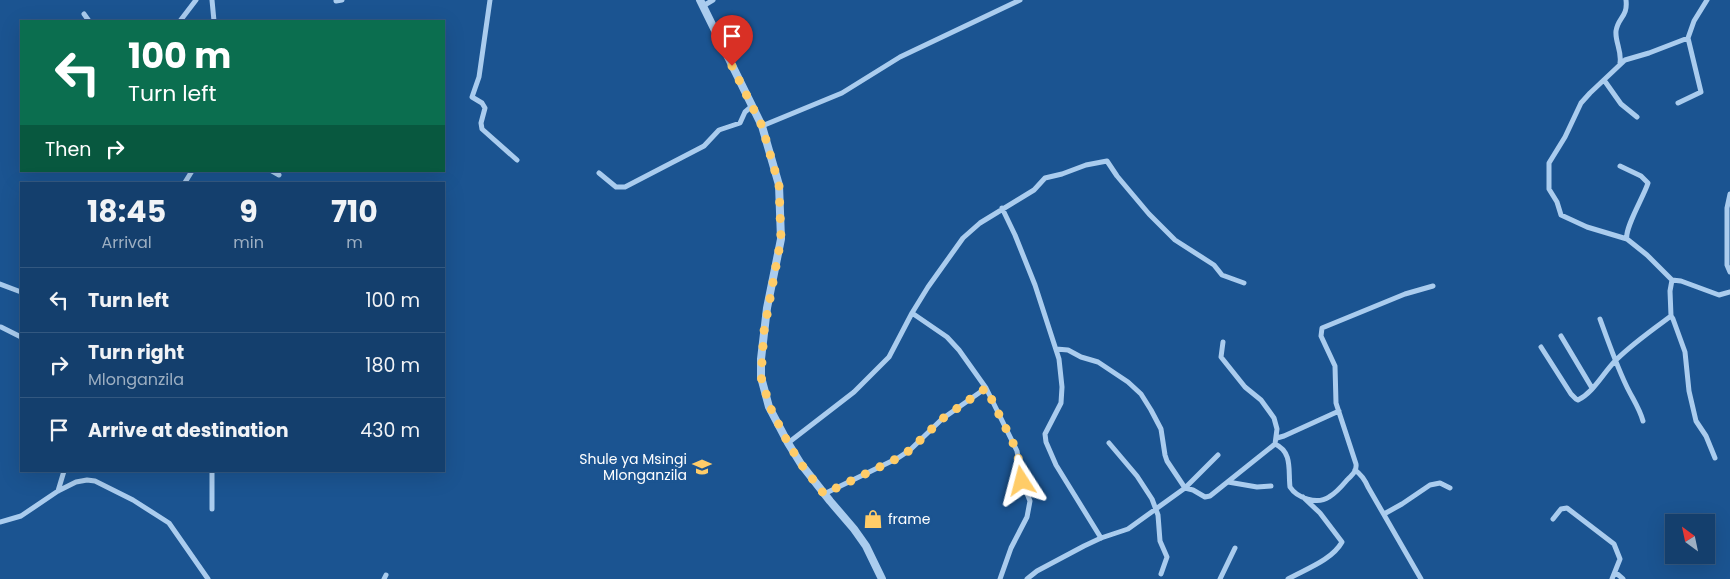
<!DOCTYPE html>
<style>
:root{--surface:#143f6d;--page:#1d4672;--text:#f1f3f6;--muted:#9dafc2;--line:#335880}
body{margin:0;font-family:Poppins,sans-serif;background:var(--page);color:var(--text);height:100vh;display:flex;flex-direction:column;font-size:19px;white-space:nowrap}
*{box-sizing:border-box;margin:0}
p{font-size:16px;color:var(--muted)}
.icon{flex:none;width:28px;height:28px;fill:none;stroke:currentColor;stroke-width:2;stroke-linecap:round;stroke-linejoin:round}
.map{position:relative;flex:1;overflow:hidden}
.panel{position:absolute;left:20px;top:182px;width:425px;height:290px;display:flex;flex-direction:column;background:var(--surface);border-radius:0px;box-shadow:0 5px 20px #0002,0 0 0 1px var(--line)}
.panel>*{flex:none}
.top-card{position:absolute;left:20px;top:20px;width:425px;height:152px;border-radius:0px;box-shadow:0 5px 20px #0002,0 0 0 1px var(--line);background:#0b6e4f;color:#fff;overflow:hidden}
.needle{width:32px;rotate:327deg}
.buttons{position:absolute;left:1665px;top:514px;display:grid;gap:10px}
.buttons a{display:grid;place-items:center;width:50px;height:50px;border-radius:0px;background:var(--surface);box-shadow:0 5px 20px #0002,0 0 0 1px var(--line);font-size:25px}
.pin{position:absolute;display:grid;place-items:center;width:42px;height:42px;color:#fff;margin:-51px -21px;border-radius:50% 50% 50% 0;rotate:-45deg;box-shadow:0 0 5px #0007}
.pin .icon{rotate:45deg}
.me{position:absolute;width:55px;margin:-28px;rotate:351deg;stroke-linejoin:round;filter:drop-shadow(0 0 4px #0008)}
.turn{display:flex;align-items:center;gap:18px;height:105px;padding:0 25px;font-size:22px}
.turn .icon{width:65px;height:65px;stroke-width:2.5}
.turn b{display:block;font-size:35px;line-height:42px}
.then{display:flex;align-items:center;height:48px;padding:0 25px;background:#0003;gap:10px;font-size:19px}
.eta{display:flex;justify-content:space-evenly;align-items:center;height:85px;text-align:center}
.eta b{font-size:30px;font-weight:700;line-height:35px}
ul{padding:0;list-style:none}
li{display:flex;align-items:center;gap:15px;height:65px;padding:0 25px;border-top:1px solid var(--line)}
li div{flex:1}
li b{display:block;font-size:19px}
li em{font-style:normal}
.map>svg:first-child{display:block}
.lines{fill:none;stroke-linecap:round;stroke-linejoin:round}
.minor{stroke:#ace;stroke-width:5}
.tertiary{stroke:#ace;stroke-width:8}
.route{stroke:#ffcc68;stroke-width:9;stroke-dasharray:0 16.2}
.labels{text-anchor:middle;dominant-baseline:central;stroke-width:5;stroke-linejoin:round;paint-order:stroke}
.poi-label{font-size:14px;fill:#fff;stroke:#1b5491;text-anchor:end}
</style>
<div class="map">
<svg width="1730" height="579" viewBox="0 0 1730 579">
<rect width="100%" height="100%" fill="#1b5491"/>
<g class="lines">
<path class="minor" d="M212,0L214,21
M490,0L479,77L472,97L482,103L485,108L481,123L482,129L517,160
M336,1L342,0
M703,6L713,0
M84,14L89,21
M180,21L196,0
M1620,63C1622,51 1615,42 1616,31C1618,17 1628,17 1626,0
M1604,80L1621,104L1637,117
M1678,103L1701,92L1688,38L1694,21L1707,0
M762,126L842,93L900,57L1020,0
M1620,166L1641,176L1648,183C1644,196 1624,229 1627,239L1647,255L1672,280L1681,281L1719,295L1730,292
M272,171L279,175
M599,173L616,187H625L704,146L719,130L740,123L745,112L752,106
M184,184L192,171
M1730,194L1727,208V265L1730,272
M1002,208L1015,235L1035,285L1059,359L1062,387L1061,403L1045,434L1046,442L1056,465L1101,538
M1627,239L1587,227L1561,215L1557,202L1549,189V163L1565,137L1581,103L1590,93L1625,60L1649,53L1688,38
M1672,280L1670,291L1671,316L1673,319L1685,352L1689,391L1696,421L1706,436L1715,458
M0,284L21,292
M912,313L947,337L959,350L986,388L1017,451L1022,481L1030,501L1027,517L1011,548L1000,579
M1600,319C1608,341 1616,364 1626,385C1632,398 1639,407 1643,421
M1,327L21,337
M1561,336L1592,388
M1541,347L1571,394L1576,399L1578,400C1594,392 1603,373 1616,360C1632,344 1652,330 1671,316
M1056,349L1068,350L1081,357L1098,362L1128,382L1141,394L1151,410L1161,429L1165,455L1167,461L1185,488L1218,455
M1277,438L1284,436L1339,411
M788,443L854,392L889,357L912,313L928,287L963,238L980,223L1034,190L1045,178L1062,174L1086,165L1107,161L1117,176L1149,214L1175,240L1214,265L1222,275L1244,283
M1109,443L1137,476L1152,499L1158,515L1160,541L1167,557L1161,574
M1275,444C1293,452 1288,471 1290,487C1297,498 1317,505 1329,497C1336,493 1342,486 1347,480C1352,475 1357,471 1356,464L1336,403L1335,366L1321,336L1322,328L1405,294L1433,286
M1355,470C1362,475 1365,480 1368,487L1421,579
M212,471V509
M1228,482L1257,487L1271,486
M58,491L64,471
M824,494L898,458L910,450L942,419L986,388
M1384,514L1402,504L1430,485L1440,483L1450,488
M1553,519L1561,509L1567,508L1614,544L1620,559L1612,579
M0,522L21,516L58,491L76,482L87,480L95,481L133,500L169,523L208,579
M1615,572L1623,579
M384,579L386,575
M1027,579L1037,571L1084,546L1101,538L1128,529L1185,488L1193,490L1205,497L1210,496L1275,444L1277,429L1274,418L1269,411L1261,400L1245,387L1221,357L1223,342
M1220,579L1235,548
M1288,579C1306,569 1332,560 1342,542L1320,513L1303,497"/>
<path class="tertiary" d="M700,0L762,126L779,185L781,239L767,308L761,359V377L769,407L788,443L801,464L830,501L854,529L866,546L882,579"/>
</g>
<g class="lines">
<path class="route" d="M732,66L762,126L779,185L781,239L764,331L761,377L770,407L788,443L801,464L824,494L898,458L910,450L942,419L986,388L1017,451L1022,481"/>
</g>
<defs>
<g id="school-bare" transform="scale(1.5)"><path d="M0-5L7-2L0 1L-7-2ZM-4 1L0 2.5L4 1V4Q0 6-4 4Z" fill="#ffcc68" stroke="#1b5491" stroke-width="2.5" paint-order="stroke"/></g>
<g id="shop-bare" transform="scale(1.5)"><path d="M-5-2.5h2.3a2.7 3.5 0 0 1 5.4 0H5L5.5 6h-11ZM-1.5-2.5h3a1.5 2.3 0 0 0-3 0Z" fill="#ffcc68" stroke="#1b5491" stroke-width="2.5" paint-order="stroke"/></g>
</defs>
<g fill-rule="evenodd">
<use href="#school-bare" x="702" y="467"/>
<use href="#shop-bare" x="873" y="519"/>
</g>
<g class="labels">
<g class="poi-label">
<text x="687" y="459">Shule ya Msingi<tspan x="687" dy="16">Mlonganzila</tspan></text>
<text x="888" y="519" text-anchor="start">frame</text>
</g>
</g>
</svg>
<div class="buttons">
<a><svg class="needle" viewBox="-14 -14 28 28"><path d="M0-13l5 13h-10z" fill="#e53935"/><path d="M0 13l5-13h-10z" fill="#9dafc2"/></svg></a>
</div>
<div class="pin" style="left:732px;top:66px;background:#d93025"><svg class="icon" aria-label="arrive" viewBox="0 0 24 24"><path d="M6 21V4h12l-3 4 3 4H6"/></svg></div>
<svg class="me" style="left:1022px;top:481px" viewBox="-20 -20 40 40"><path d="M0-17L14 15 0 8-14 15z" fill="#ffcc68" stroke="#fff" stroke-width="4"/></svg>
<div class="top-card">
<div class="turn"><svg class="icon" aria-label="left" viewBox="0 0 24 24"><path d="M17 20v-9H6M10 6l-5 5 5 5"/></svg><div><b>100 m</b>Turn left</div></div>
<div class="then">Then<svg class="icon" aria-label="right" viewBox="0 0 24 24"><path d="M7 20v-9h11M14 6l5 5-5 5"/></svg></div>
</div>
<section class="panel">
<div class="eta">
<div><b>18:45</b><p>Arrival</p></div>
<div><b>9</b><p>min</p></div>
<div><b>710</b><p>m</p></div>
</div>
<ul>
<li><svg class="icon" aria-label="left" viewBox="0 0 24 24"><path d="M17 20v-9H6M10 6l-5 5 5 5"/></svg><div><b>Turn left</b></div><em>100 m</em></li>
<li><svg class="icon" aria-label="right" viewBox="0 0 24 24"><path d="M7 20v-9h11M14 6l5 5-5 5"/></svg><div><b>Turn right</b><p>Mlonganzila</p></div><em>180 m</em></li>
<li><svg class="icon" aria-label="arrive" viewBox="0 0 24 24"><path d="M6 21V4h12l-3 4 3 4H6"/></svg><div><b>Arrive at destination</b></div><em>430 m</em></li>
</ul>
</section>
</div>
